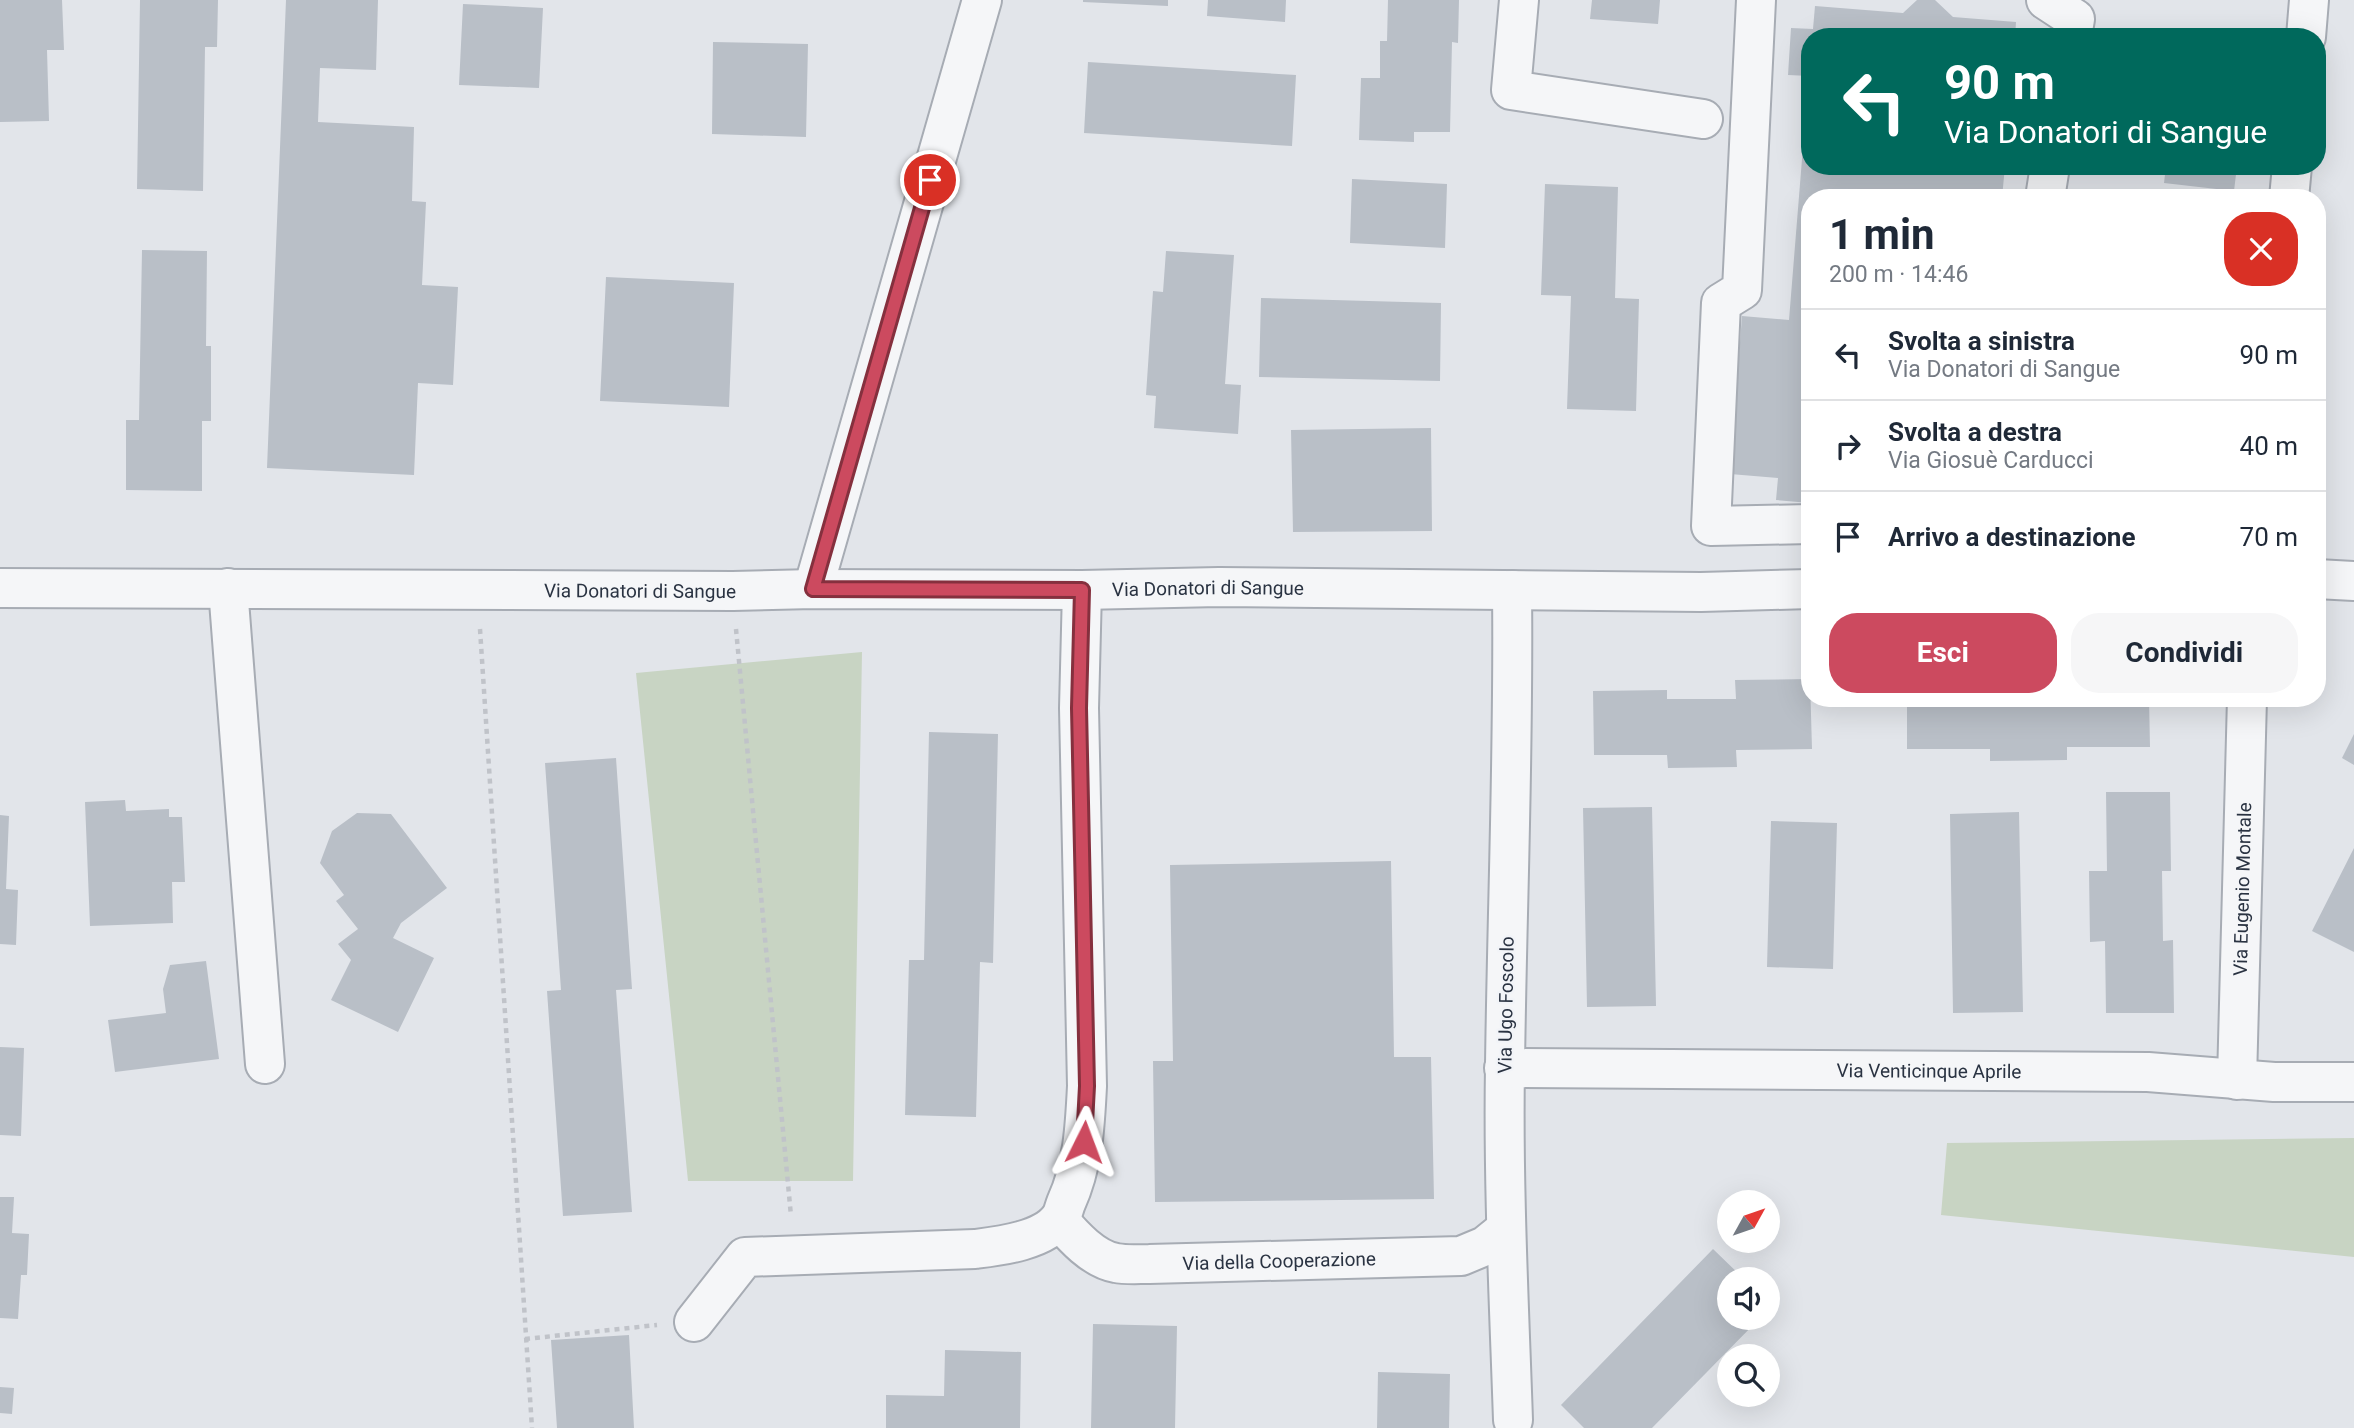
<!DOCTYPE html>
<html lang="it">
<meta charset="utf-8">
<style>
:root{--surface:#fff;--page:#f6f6f7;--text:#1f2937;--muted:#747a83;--line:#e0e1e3;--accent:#cc4a5f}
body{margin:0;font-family:Roboto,sans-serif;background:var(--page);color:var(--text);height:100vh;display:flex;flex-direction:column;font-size:26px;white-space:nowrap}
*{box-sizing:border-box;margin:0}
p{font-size:23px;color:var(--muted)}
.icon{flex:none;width:38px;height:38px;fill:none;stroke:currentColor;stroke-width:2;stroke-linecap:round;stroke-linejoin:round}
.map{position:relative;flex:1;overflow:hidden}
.side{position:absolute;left:1801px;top:189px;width:525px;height:518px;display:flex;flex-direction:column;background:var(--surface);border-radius:28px;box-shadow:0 7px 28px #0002}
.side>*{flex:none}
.hud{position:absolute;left:1801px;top:28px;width:525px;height:147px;border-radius:28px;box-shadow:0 7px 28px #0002;background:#00695c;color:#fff;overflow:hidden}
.needle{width:46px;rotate:50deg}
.buttons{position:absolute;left:1717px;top:1190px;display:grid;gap:14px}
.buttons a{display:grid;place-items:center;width:63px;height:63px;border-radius:50%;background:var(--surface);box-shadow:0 7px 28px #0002;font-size:35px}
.pin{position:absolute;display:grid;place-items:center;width:60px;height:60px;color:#fff;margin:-30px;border:4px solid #fff;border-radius:50%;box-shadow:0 2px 7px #0007}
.me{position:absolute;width:77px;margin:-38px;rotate:3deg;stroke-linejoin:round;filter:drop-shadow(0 0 5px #0008)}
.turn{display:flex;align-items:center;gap:24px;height:147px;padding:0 28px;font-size:32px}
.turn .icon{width:91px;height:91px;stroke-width:2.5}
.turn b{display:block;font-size:49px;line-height:60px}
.round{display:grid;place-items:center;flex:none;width:74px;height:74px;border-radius:28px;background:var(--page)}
.overview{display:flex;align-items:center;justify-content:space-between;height:119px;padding:0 28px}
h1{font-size:42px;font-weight:700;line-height:52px}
.primary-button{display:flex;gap:14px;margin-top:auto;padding:14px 28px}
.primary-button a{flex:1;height:80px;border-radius:28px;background:var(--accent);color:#fff;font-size:28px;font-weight:700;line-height:80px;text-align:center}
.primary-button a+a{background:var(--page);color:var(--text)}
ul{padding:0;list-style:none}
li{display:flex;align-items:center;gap:21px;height:91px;padding:0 28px;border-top:2px solid var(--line)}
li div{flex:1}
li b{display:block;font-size:26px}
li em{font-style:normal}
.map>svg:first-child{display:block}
.green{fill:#c8d4c3}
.building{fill:#b9bfc7}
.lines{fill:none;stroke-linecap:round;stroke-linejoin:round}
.minor-casing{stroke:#a7acb4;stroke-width:42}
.path{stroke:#c0c3c9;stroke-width:4.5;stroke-dasharray:5 5;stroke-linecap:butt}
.minor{stroke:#f5f6f8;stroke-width:38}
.route-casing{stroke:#85303e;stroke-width:18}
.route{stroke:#cc4a5f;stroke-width:12}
.labels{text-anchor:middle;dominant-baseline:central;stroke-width:5;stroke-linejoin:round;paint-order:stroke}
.street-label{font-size:19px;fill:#2a3342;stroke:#f2f4f8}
</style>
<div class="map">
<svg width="2354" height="1428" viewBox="0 0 2354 1428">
<rect width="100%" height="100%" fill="#e2e5ea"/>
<path class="green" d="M862,652L853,1181H688L636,673Z
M2354,1138V1257L1941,1215L1947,1143Z"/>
<path class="building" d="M0,0H62L64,50H47L49,121L0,122Z
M140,0H218L217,47H205L203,191L137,189Z
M286,0H378L376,70L320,68L318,122L414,127L412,201L426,202L422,285L458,287L453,385L418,383L414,475L267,468Z
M1083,0H1168V6L1083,2Z
M1208,0H1286L1285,22L1207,16Z
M1388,0H1459L1458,43L1452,42L1450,132H1414V142L1359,140L1361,78H1380V41H1387Z
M1592,0H1660L1658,24L1590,19Z
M1917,0H1935L1953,17L2016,22L2015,37H1810V76L1788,75L1791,28L1813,29L1815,6L1903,13Z
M463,4L543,8L539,88L459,85Z
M713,42L808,44L806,137L712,134Z
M1088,62L1296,75L1292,146L1084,133Z
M1808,85H1810V166H2005L2002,198H1810V503L1776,500L1778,478L1730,474L1742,316L1789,320Z
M2166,166H2237L2234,191L2164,183Z
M1352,179L1447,184L1445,248L1350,243Z
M1545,184L1618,187L1615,298L1639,299L1636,411L1567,409L1571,296L1541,295Z
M2124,193L2161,195V198H2124Z
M142,250L207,251L206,346H211V421H202V491L126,490V420H139Z
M1166,251L1234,255L1225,384L1241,385L1238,434L1154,428L1156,396L1146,395L1153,291L1163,292Z
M606,277L734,283L729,407L600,401Z
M1261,298L1441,303L1440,381L1259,377Z
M1431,428L1432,531L1293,532L1291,430Z
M1810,679L1812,749L1736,750L1737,767L1668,768L1667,755H1594L1593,691L1667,690V699H1736L1735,680Z
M1907,698H2149L2150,747H2067V760L1990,761V749H1907Z
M929,732L998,734L993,963L980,962L976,1117L905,1115L909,960H924Z
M2354,734V765L2342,758Z
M616,758L632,989L616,990L632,1212L563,1216L547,991L561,990L545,763Z
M2106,792H2170L2171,871H2162L2163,941L2173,940L2174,1013H2106L2105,941L2090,942L2089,871H2107Z
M125,800L126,811L169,809V817H182L185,882H172L173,923L90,926L85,802Z
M1652,807L1656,1006L1587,1007L1583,808Z
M2019,812L2023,1012L1953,1013L1950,814Z
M357,813L391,814L447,888L401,923L393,938L434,958L398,1032L331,1000L351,960L338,944L358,929L336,901L344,895L320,863L332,831Z
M0,815L9,816L6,889L18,890L16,945L0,944Z
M1771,821L1837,823L1833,969L1767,967Z
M2354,848V952L2312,931Z
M1391,861L1394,1057H1431L1434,1199L1155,1202L1153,1061H1173L1170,865Z
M206,961L219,1059L115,1072L108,1020L166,1013L163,989L170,965Z
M0,1047L24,1048L21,1136L0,1135Z
M0,1197H14L12,1233L29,1234L27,1275H21L18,1319L0,1318Z
M1713,1249L1744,1279H1729V1318H1760L1652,1428H1584L1561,1405Z
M1093,1324L1177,1326L1175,1428H1091Z
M629,1335L634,1428H557L551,1340Z
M945,1350L1021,1352L1020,1428H886V1395L944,1396Z
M1378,1372L1450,1374L1449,1428H1377Z
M0,1387L14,1388L12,1414L0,1413Z"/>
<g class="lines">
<g class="minor-casing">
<g id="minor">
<path d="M1519,0L1511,90L1703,119"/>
<path d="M1756,0L1742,290L1721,303L1711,526L1810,524"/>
<path d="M2046,0L2075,19L2072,37"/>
<path d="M2306,37L2309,0"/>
<path d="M2045,198L2050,166"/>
<path d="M2289,198L2292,166"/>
<path d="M2317,579L2354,581"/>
<path id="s1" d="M0,588L733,591L813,589L1082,590L1219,587L1701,592L1810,589"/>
<path d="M228,588L265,1064"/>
<path d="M813,589L982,0"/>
<path d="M1512,590C1514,749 1507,907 1505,1066C1503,1184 1509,1302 1513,1420"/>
<path id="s2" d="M1504,1068L2148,1072L2274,1082H2354"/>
<path id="s3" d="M2237,1080L2247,698"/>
<path id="s4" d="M1059,1220C1073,1236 1093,1259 1116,1263C1126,1265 1138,1264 1149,1264L1461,1256L1485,1246L1506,1229"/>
<path d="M694,1322L745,1257L975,1249C999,1246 1044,1241 1060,1218C1063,1214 1064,1208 1066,1203C1083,1166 1085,1127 1087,1086L1079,708L1082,590"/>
</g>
</g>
<path class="path" d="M480,629L532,1428
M736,629L791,1216
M525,1339L657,1325"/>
<use href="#minor" class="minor"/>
</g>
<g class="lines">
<g class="route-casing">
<path id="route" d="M930,180L813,589L1082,590L1079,708L1087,1086L1084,1142"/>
</g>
<use href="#route" class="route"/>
</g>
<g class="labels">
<g class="street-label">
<text stroke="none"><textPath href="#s1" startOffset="1208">Via Donatori di Sangue</textPath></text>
<text stroke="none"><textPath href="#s1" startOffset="640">Via Donatori di Sangue</textPath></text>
<text stroke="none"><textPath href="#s3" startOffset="191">Via Eugenio Montale</textPath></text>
<text transform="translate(1506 1005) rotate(-89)">Via Ugo Foscolo</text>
<text stroke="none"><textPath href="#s2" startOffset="425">Via Venticinque Aprile</textPath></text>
<text stroke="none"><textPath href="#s4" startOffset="236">Via della Cooperazione</textPath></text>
</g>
</g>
</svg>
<div class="buttons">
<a><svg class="needle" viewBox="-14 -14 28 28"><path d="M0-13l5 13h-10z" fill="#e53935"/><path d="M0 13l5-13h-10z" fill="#747a83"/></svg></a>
<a><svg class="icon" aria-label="sound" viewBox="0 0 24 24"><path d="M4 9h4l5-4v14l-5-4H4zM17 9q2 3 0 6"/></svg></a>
<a><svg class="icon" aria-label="search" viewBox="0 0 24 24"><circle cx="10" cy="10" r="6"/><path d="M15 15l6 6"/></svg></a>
</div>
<div class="pin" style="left:930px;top:180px;background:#d93025"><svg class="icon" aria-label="arrive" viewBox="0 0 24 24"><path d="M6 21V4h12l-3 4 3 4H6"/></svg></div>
<svg class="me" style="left:1084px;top:1142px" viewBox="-20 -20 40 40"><path d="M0-17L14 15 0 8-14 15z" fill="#cc4a5f" stroke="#fff" stroke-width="4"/></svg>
<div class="hud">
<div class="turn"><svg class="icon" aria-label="left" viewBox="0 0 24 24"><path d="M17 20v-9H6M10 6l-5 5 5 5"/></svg><div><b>90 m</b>Via Donatori di Sangue</div></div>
</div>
<section class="side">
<div class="overview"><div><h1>1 min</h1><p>200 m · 14:46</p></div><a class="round" style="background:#d93025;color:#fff"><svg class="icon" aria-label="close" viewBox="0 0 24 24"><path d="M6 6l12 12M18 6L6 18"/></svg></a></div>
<ul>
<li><svg class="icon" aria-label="left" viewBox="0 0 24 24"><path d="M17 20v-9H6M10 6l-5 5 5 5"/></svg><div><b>Svolta a sinistra</b><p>Via Donatori di Sangue</p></div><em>90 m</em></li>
<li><svg class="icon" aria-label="right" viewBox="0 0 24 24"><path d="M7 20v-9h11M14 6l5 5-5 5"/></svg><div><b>Svolta a destra</b><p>Via Giosuè Carducci</p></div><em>40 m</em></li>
<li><svg class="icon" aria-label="arrive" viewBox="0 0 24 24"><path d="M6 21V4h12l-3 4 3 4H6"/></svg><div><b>Arrivo a destinazione</b></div><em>70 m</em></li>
</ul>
<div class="primary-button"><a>Esci</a><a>Condividi</a></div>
</section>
</div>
